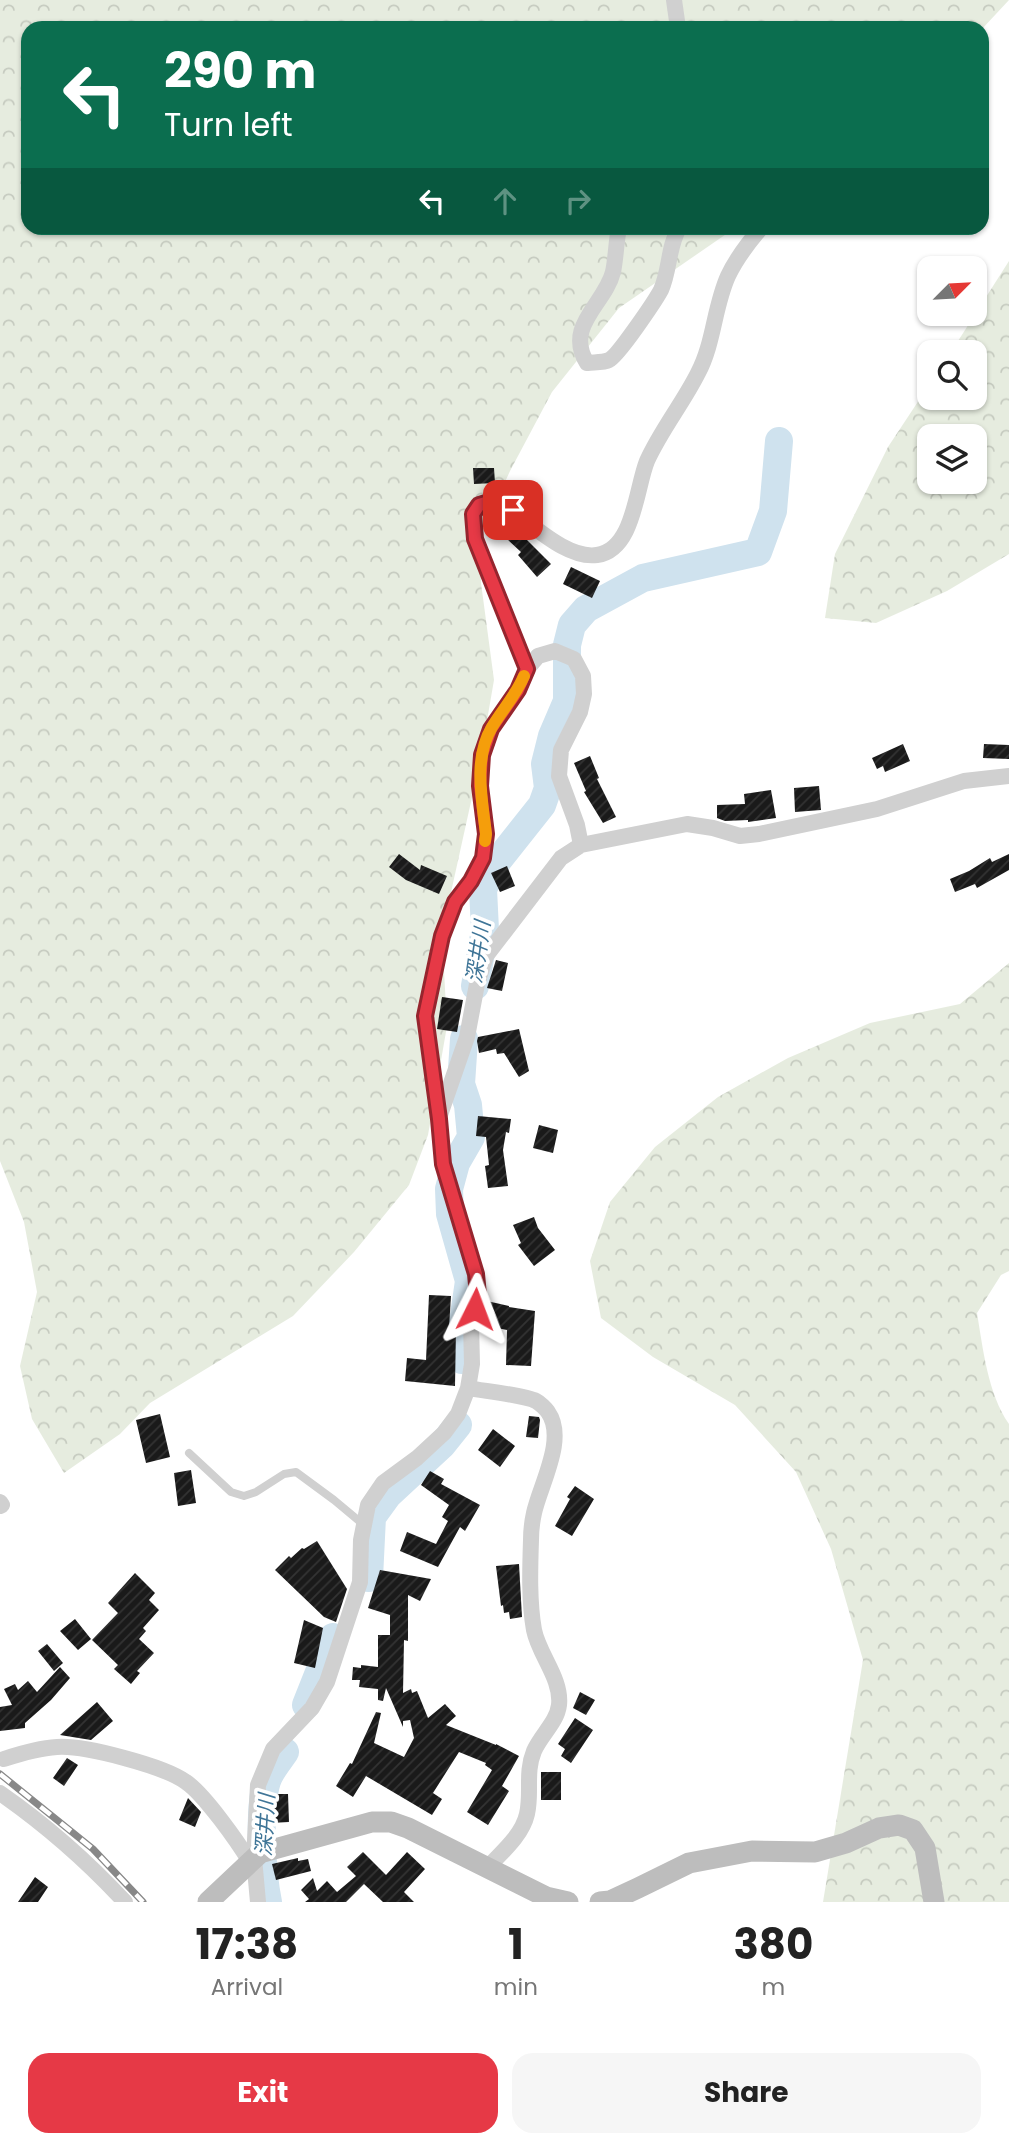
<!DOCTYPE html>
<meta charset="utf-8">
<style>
:root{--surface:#fff;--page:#f6f6f6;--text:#222;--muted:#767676;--accent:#e63946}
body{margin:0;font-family:Poppins,"Noto Sans JP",sans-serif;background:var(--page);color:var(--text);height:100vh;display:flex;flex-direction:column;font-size:26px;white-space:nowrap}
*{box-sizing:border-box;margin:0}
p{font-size:23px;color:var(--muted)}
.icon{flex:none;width:38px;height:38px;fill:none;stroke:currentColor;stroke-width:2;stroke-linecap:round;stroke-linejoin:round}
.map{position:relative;height:1902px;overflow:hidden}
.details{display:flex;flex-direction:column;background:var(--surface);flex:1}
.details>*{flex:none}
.banner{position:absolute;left:21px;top:21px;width:968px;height:214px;border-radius:21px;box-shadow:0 2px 5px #0004;background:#0b6e4f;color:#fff;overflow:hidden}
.needle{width:46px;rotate:66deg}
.controls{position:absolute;left:917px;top:256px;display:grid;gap:14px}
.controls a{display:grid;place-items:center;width:70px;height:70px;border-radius:14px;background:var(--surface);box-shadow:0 2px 5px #0004;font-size:35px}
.pin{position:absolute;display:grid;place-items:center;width:60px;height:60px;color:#fff;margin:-30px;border-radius:14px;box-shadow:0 4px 10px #0006}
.me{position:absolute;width:77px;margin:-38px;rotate:3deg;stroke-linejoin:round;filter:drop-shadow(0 0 5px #0008)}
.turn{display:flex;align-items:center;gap:24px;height:147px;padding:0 28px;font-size:32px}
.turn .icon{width:91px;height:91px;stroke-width:2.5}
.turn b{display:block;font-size:49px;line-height:60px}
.lanes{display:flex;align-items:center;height:66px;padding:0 28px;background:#0003;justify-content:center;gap:35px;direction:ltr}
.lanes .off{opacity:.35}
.eta{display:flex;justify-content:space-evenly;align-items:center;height:119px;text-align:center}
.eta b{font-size:42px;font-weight:700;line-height:49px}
.primary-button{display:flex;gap:14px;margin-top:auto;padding:14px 28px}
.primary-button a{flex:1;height:80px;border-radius:21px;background:var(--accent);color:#fff;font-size:28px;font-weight:700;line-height:80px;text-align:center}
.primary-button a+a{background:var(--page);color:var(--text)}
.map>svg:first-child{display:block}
.forest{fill:url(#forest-crowns);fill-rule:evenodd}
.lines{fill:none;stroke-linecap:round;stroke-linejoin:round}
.river{stroke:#cfe2ee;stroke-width:28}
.building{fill:url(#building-hatch)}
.lane{stroke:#d0d0d0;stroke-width:8}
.street{stroke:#d0d0d0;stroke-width:16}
.secondary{stroke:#bdbdbd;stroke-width:21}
.rail-casing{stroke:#888;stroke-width:7}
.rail{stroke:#fff;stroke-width:4.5;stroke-dasharray:13;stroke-linecap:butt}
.route-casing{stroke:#96252e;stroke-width:18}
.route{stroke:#e63946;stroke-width:12}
.slow{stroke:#f59e0b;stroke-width:12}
.labels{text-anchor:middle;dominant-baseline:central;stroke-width:7;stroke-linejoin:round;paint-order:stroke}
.water-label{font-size:21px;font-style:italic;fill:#3f7597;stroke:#fff}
</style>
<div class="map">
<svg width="1009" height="1902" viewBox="0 0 1009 1902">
<defs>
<pattern id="forest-crowns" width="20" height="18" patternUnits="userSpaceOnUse" patternTransform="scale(1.75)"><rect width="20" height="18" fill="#e6ecdf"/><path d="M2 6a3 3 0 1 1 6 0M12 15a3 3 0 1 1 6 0" fill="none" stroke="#c6cbc0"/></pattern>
<pattern id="building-hatch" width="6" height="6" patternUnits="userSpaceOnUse" patternTransform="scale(1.75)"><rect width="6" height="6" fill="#1a1a1a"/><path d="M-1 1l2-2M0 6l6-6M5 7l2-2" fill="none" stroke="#333"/></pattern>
</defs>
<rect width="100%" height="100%" fill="#fff"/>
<path class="forest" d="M0,0H1009L982,29L28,28V228H735L619,308L552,392L510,471L480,537L481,583L494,680L480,761L442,933L447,1026L428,1135L409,1185L354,1252L293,1316L150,1403L120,1434L64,1473L32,1419L20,1366L37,1292L24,1222L0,1161Z
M1009,261V554L947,591L876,623L825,618L835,554L888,447L929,385V397H975V352H951ZM929,436H975V481H929Z
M1009,963V1271L1001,1275L977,1313C983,1349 988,1394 1009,1424V1902H823L863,1660L831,1549L796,1472L735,1405L653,1357L601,1318L590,1261L610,1202L655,1147L718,1097L788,1058L870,1023L960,1004Z"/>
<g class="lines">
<path class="river" d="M475,986L485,930L483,889L496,863L542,805L548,788L545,764L552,736L567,701V645L572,625L586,609L643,578L758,552L773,511L779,441
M462,1360L463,1322L469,1281L450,1214L449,1189L456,1163L471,1137L468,1105L461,1084L464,1039
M369,1578L372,1517L388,1495L442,1445L458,1425
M306,1705L333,1637
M268,1902C262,1873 258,1809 267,1781C270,1771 279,1761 285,1752"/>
</g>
<path class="building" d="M473,468H494L495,483L474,484Z
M494,511L510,523L551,564L537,577L518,555L521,552L494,527L492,528L486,514Z
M571,567L600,581L592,598L563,584Z
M903,744L910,761L885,772L883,766L877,769L872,758Z
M984,744L1009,745V759L983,758Z
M590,756L599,778L597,779L616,817L603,823L584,792L586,791L574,763Z
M819,786L821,810L795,812L794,788Z
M771,790L776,818L748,822V820L725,821L717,818V805L745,804L744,794Z
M399,854L420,870L421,865L447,876L439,894L406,880L389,867Z
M1009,854V870L977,888L975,884L955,892L950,879L969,871L990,858L992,862Z
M507,866L515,886L500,892L491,873Z
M496,960L508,963L502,991L487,988Z
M442,997L463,1000L457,1032L437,1029Z
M519,1029L529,1071L519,1077L504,1053L497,1054L496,1049L479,1053L477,1041L478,1037Z
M478,1116L511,1119L509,1133L506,1132L503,1150L508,1186L488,1188L485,1166L489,1165L486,1137L476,1136Z
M539,1125L558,1130L553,1153L533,1148Z
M534,1217L538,1228L555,1250L534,1266L518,1245L521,1243L513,1225Z
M429,1295L451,1296L449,1328H456L455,1386L405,1381L407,1358L426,1360Z
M487,1301L509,1306V1307L535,1311L531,1366L506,1365L507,1330L482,1325Z
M160,1414L170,1457L146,1463L136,1420Z
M529,1416L539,1417L540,1420L538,1438L526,1437Z
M493,1429L515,1446L500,1467L478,1450Z
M191,1470L196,1503L178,1506L174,1473Z
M430,1471L444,1479L441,1484L480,1505L465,1531L460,1527L438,1567L400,1551L407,1532L436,1544L448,1521L442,1517L449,1505L421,1485Z
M575,1486L594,1499L572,1536L555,1526L570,1499L567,1497Z
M317,1541L347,1589L336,1622L324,1617L275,1570L289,1556L291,1558L302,1548L304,1549Z
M519,1564L522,1617L510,1619L509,1612L504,1613L503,1605L501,1606L496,1566Z
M380,1570L431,1579L420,1601L408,1595V1641L404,1640L403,1693L411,1689L412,1693L417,1691L428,1718L445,1704L456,1716L446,1725L496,1745V1744L519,1756L502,1786L509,1791L488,1825L467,1812L492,1770L485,1765L486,1763L459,1752L433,1793L442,1799L432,1815L366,1776L353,1797L336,1786L350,1763L352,1764L376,1712L381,1713L374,1743L404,1757L414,1738L410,1720L403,1721V1727L386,1688L383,1701L378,1700V1689L359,1687L360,1680H352L353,1667L361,1668V1665L378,1667V1635H390V1615L368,1608Z
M135,1573L155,1593L149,1600L159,1610L143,1628L146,1631L139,1639L154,1653L137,1671L140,1673L131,1684L114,1669L118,1665L92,1640L118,1613L108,1603Z
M75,1619L91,1639L78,1650L60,1631Z
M304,1620L323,1628L315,1668L294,1663Z
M47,1644L63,1663L54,1671L38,1651Z
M60,1667L70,1678L51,1700L25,1723V1728L0,1731V1707L12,1705L4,1689L15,1684L18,1690L28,1681L37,1692Z
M580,1692L595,1700L586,1715L573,1708Z
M97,1702L113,1721L91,1740L60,1735Z
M575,1718L593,1730L571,1763L561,1756L565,1749L558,1744Z
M67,1758L78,1765L64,1786L53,1778Z
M541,1772H561V1800H541Z
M269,1794H288L289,1822L270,1823Z
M188,1798L201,1812L195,1827L179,1820Z
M363,1852L386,1875L407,1852L425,1869L404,1892L414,1902H383L364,1884L346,1902H305L309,1899L301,1890L313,1878L317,1891L327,1881L337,1892L356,1876L347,1867Z
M298,1858V1861L308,1859L311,1871L276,1880L272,1864Z
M35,1877L48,1887L38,1902H18Z"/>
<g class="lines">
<path class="lane" d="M189,1453L231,1492L244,1496L256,1492L284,1474L296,1472L334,1500L364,1525"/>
<path class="street" d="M674,0L678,28
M619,228C616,242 616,258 613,272C605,304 564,326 587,363C593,362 603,363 609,360C618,356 655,301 661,290C670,270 668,247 679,228
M527,669L475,539L473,514L479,505L495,500C524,515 563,560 597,555C634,550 636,488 647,461C661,430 683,403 698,373C714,343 714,307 728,276C736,259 749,242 761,228
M440,1115L467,1037L477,984L486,956L561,858L581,845
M468,1388C484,1391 524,1395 536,1401C540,1403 546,1409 548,1412C567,1439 540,1485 534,1513C532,1522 531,1531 531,1540C530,1569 529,1602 534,1630C539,1655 562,1679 559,1705C557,1722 541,1735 534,1751C525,1773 532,1792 527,1814C522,1836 501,1853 486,1869
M0,1502L2,1505L0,1506
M4,1759C22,1753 39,1748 57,1747C84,1745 164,1766 186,1782C204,1794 238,1842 250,1862
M0,1793C46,1825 87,1861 125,1902
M258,1902L254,1858L258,1785L273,1749L312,1708L327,1682L360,1582L361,1540L368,1505L383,1483L417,1458L444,1433L458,1414L468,1388L472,1364L471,1323L478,1295L476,1274L443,1164L439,1119L425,1016L442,936L455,902L471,881L483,858L486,834L480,786L482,755L491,729L518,690L527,669L538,656L555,651L574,659L583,676L584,694L580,712L561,750L559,776L577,825L581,845L687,824L713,828L740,836L759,834L877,809L964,781L1009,776"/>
<path class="secondary" d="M208,1902L260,1853L372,1822H391L408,1828L546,1897L568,1902
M600,1902L610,1901L638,1888L689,1863L752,1851L815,1852L846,1843L879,1828L899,1825L913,1830L925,1848L934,1902"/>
<g class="rail-casing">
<path id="rail" d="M0,1774L93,1849L143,1902"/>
</g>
<use href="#rail" class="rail"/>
</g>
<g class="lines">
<g class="route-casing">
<path id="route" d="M475,1309L478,1295L476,1274L443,1164L439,1119L425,1016L442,936L455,902L471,881L483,858L486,834L480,786L482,755L491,729L518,690L527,669L475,539L473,514L479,505L495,500L513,510"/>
</g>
<use href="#route" class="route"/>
<path class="slow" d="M485,841L486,834C482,799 473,759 492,727C503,709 516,695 524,676"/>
</g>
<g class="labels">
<g class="water-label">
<text transform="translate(478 952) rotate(-82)">深井川</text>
<text transform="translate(265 1825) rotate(-87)">深井川</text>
</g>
</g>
</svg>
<div class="controls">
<a><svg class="needle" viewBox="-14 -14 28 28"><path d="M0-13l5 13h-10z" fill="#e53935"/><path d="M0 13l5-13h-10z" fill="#767676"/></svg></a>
<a><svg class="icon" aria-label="search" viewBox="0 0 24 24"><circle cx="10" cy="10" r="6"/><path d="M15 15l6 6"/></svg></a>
<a><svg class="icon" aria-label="layers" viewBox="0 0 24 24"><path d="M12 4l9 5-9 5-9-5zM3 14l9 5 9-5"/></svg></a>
</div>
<div class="pin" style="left:513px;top:510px;background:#d93025"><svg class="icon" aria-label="arrive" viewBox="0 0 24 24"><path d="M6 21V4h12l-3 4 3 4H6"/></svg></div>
<svg class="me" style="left:475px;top:1309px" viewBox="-20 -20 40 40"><path d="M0-17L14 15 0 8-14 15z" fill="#e63946" stroke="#fff" stroke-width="4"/></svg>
<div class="banner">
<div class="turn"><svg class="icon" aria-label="left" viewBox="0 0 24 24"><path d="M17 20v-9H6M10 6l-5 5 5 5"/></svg><div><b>290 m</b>Turn left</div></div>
<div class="lanes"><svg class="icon" aria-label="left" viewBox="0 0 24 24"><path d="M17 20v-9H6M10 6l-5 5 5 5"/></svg><svg class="icon off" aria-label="ahead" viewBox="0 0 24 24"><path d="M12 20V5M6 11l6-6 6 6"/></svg><svg class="icon off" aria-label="right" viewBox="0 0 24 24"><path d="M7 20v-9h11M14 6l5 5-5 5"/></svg></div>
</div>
</div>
<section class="details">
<div class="eta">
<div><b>17:38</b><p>Arrival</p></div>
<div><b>1</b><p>min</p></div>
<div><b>380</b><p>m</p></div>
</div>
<div class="primary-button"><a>Exit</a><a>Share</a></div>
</section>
